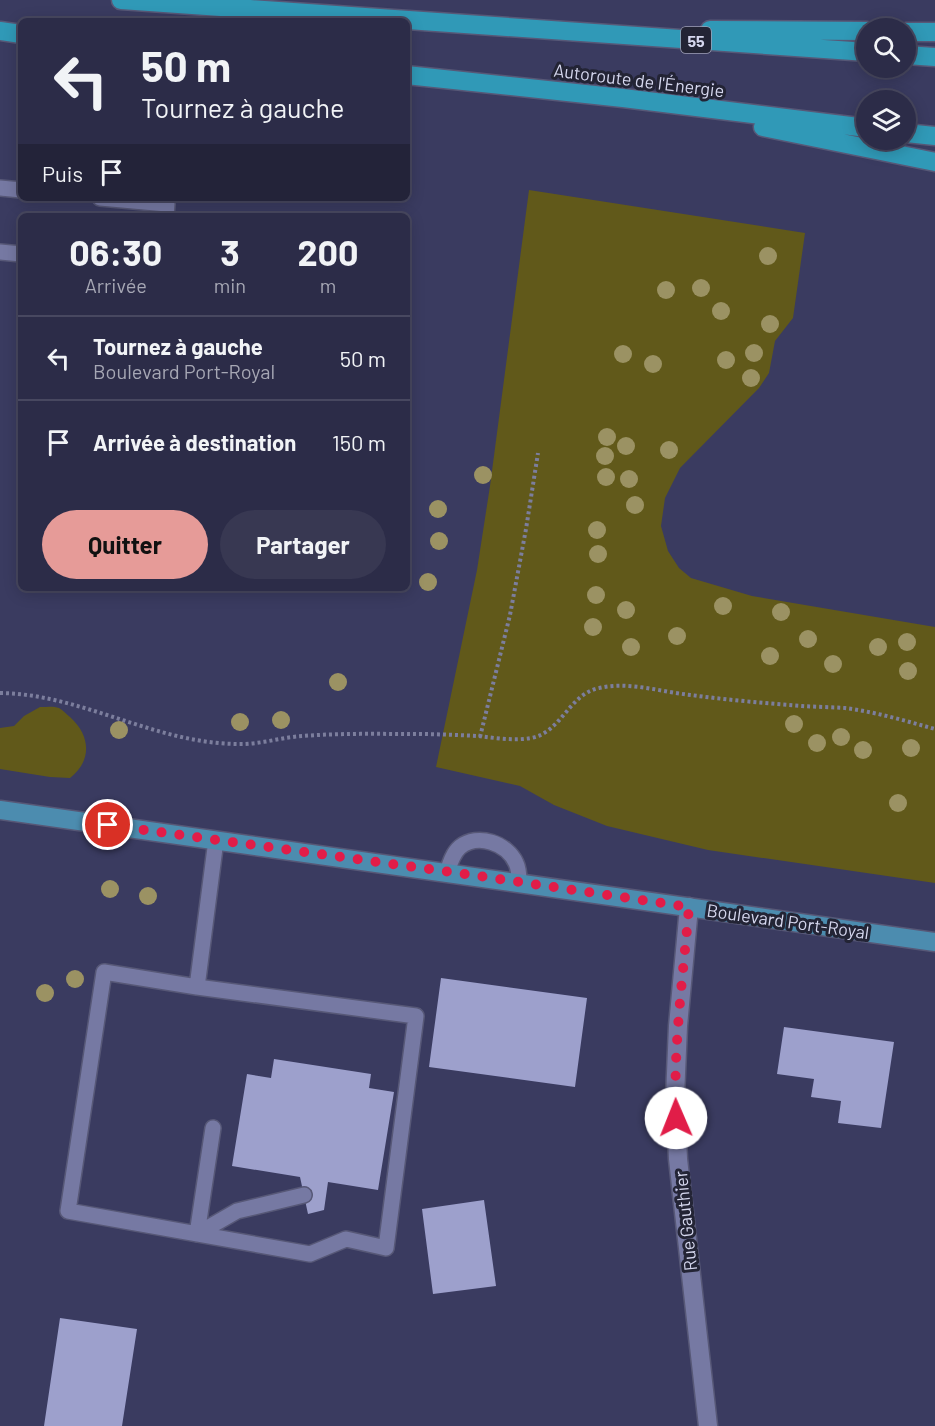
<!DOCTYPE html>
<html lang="fr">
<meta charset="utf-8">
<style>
:root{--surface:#2c2c48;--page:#383852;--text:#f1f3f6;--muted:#a6a7b4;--line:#484860;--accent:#e69b98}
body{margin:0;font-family:Barlow,sans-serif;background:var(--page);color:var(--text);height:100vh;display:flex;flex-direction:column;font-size:22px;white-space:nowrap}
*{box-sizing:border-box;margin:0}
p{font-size:20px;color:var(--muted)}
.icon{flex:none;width:33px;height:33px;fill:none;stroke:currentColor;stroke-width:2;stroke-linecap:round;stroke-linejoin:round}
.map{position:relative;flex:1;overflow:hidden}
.sheet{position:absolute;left:18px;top:213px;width:392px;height:378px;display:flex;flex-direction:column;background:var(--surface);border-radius:9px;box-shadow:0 3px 15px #0003,0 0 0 2px var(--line)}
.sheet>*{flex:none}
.banner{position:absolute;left:18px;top:18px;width:392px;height:183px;border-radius:9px;box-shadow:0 3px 15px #0003,0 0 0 2px var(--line);background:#2c2c48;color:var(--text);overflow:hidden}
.buttons{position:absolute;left:856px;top:18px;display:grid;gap:12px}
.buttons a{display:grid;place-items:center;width:60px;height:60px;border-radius:50%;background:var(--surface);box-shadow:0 3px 15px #0003,0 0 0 2px var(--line);font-size:30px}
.pin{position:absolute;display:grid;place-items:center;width:51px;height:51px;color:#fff;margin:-26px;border:3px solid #fff;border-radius:50%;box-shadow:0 2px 6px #0007}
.me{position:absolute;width:66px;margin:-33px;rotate:359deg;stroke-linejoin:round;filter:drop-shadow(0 0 4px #0008)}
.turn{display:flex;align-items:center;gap:21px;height:126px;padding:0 24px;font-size:27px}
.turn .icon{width:78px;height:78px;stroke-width:2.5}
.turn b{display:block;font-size:42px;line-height:51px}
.then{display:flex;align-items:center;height:57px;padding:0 24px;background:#0003;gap:12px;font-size:22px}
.eta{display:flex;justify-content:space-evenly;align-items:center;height:102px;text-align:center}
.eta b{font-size:36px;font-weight:700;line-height:42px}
.primary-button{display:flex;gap:12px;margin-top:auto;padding:12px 24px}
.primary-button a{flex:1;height:69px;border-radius:36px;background:var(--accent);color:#111;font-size:24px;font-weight:700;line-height:69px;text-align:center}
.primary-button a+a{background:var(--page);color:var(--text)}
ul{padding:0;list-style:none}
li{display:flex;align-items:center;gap:18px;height:84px;padding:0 24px;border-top:2px solid var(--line)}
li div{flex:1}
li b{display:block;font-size:22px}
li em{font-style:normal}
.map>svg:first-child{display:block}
.green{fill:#61591a}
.building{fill:#9da0cc}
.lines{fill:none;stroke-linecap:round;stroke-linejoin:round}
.lane-casing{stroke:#575877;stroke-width:18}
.street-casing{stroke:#575877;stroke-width:21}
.primary-casing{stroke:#575877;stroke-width:21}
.highway-casing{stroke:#575877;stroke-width:21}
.path{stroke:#7c7e9d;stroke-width:4;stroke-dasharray:3 3;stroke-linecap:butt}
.lane{stroke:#7679a3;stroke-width:15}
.street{stroke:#7679a3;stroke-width:18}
.primary{stroke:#4c8caf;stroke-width:18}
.highway{stroke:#3099b7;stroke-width:18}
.tree{fill:#9b9263}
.route{stroke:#e11d48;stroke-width:10;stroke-dasharray:0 18}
.labels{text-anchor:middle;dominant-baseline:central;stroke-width:6;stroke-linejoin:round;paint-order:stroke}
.shield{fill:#232435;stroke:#a0a1b6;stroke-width:1.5}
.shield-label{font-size:16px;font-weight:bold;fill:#d5d7ee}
.street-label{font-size:18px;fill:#d5d7ee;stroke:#232435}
</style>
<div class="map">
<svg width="935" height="1426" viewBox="0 0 935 1426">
<rect width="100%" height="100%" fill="#3a3b60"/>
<path class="green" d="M529,190L805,233L793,318L775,341L769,373L759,388L680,468L665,498L661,526L668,551L679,568L691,578L752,596L935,627V883L708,850L607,826L554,805L520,786L436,767L477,570L490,486Z
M40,707C46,707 54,706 59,708C63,710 67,715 70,717C91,736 92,761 70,778L50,777L0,769V728L14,726L24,716Z"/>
<path class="building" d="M441,978L587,998L575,1087L429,1067Z
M784,1027L894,1042L881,1128L838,1123L841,1101L811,1097L814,1079L777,1074Z
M274,1059L371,1074L369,1088L394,1092L378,1190L328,1182L324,1210L308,1214L300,1177L232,1166L247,1074L271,1078Z
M484,1200L496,1286L433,1294L422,1209Z
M60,1318L137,1329L122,1426H44Z"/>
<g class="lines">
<g class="lane-casing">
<path id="lane" d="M0,188L21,190
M100,198L167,204L166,216
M0,252L21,254
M447,872C450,863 453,853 460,847C478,833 507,843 516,863C519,869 519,876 519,882
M197,987L104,972L68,1211L310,1254L346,1239L386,1248L416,1016L197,987L216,840
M197,1234L237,1211L304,1195
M197,1234L213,1128"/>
</g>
<g class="street-casing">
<path id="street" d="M689,907L678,1026L675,1097L678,1159L708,1426"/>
</g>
<g class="primary-casing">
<path id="primary" d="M0,810L935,942"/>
</g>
<g class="highway-casing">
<path id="highway" d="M121,0L867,52
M710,30L867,31
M0,31L21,34
M906,32H935
M906,55L935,57
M406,75L623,98L867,128
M763,127L935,162
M906,133L935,136"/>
</g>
<path class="path" d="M0,693C83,694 157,745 241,744C262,744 283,737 303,736C340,733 378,734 415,734C436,734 457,735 478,736C495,738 514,741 531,738C561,733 569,694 599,688C629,681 661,692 691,695C727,700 765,703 802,706C816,707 831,707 845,708C876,712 906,721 935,729
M480,737L510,615L526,529L538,453"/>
<use href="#lane" class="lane"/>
<use href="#street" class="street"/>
<use href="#primary" class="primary"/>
<use href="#highway" class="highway"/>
</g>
<g class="tree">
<circle cx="768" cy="256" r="9"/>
<circle cx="701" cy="288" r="9"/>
<circle cx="666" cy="290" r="9"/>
<circle cx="721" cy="311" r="9"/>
<circle cx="770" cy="324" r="9"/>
<circle cx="754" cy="353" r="9"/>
<circle cx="623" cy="354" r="9"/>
<circle cx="726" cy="360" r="9"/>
<circle cx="653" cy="364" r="9"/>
<circle cx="751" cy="378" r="9"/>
<circle cx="607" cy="437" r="9"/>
<circle cx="626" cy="446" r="9"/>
<circle cx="669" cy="450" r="9"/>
<circle cx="605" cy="456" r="9"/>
<circle cx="483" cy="475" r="9"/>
<circle cx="606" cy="477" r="9"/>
<circle cx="629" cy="479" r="9"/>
<circle cx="635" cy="505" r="9"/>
<circle cx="438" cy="509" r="9"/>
<circle cx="597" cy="530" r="9"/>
<circle cx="439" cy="541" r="9"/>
<circle cx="598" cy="554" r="9"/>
<circle cx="428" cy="582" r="9"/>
<circle cx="596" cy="595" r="9"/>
<circle cx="723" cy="606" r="9"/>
<circle cx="626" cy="610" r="9"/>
<circle cx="781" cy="612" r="9"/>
<circle cx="593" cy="627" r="9"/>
<circle cx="677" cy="636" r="9"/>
<circle cx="808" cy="639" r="9"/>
<circle cx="907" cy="642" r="9"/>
<circle cx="631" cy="647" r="9"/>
<circle cx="878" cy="647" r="9"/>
<circle cx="770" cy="656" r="9"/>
<circle cx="833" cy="664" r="9"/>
<circle cx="908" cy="671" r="9"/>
<circle cx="338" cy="682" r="9"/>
<circle cx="281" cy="720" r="9"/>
<circle cx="240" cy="722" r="9"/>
<circle cx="794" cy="724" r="9"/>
<circle cx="119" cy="730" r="9"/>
<circle cx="841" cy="737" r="9"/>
<circle cx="817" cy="743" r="9"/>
<circle cx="911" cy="748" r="9"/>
<circle cx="863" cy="750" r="9"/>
<circle cx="898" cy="803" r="9"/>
<circle cx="110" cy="889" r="9"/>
<circle cx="148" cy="896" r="9"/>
<circle cx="75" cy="979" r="9"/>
<circle cx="45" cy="993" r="9"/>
</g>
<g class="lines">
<path class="route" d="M108,825L465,874L689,907C683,977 673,1047 676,1118"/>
</g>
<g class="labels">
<rect class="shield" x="681" y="27" width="30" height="26" rx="4.5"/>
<g class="shield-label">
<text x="696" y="40">55</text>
</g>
<g class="street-label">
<text transform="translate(639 80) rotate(7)">Autoroute de l'Énergie</text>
<text transform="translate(788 921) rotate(8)">Boulevard Port-Royal</text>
<text transform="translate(685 1221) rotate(-96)">Rue Gauthier</text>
</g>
</g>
</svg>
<div class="buttons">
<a><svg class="icon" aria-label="search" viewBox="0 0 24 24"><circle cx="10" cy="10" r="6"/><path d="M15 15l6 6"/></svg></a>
<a><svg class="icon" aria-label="layers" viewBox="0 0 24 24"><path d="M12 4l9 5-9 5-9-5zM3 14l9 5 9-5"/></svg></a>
</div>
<div class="pin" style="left:108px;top:825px;background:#d93025"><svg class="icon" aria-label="arrive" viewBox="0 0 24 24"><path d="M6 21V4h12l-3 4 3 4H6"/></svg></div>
<svg class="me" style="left:676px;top:1118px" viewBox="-20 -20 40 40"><circle r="19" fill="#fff"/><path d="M0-13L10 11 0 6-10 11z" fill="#e11d48"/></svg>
<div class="banner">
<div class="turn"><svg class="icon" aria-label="left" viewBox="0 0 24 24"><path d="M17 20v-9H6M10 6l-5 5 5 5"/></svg><div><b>50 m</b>Tournez à gauche</div></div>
<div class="then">Puis<svg class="icon" aria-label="arrive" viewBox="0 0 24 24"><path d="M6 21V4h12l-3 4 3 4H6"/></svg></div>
</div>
<section class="sheet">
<div class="eta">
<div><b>06:30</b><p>Arrivée</p></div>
<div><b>3</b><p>min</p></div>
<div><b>200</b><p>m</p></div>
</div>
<ul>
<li><svg class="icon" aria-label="left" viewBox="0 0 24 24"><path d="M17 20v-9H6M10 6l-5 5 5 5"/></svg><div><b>Tournez à gauche</b><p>Boulevard Port-Royal</p></div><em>50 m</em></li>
<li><svg class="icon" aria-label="arrive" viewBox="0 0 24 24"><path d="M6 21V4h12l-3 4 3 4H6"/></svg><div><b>Arrivée à destination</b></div><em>150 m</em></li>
</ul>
<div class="primary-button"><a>Quitter</a><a>Partager</a></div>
</section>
</div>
